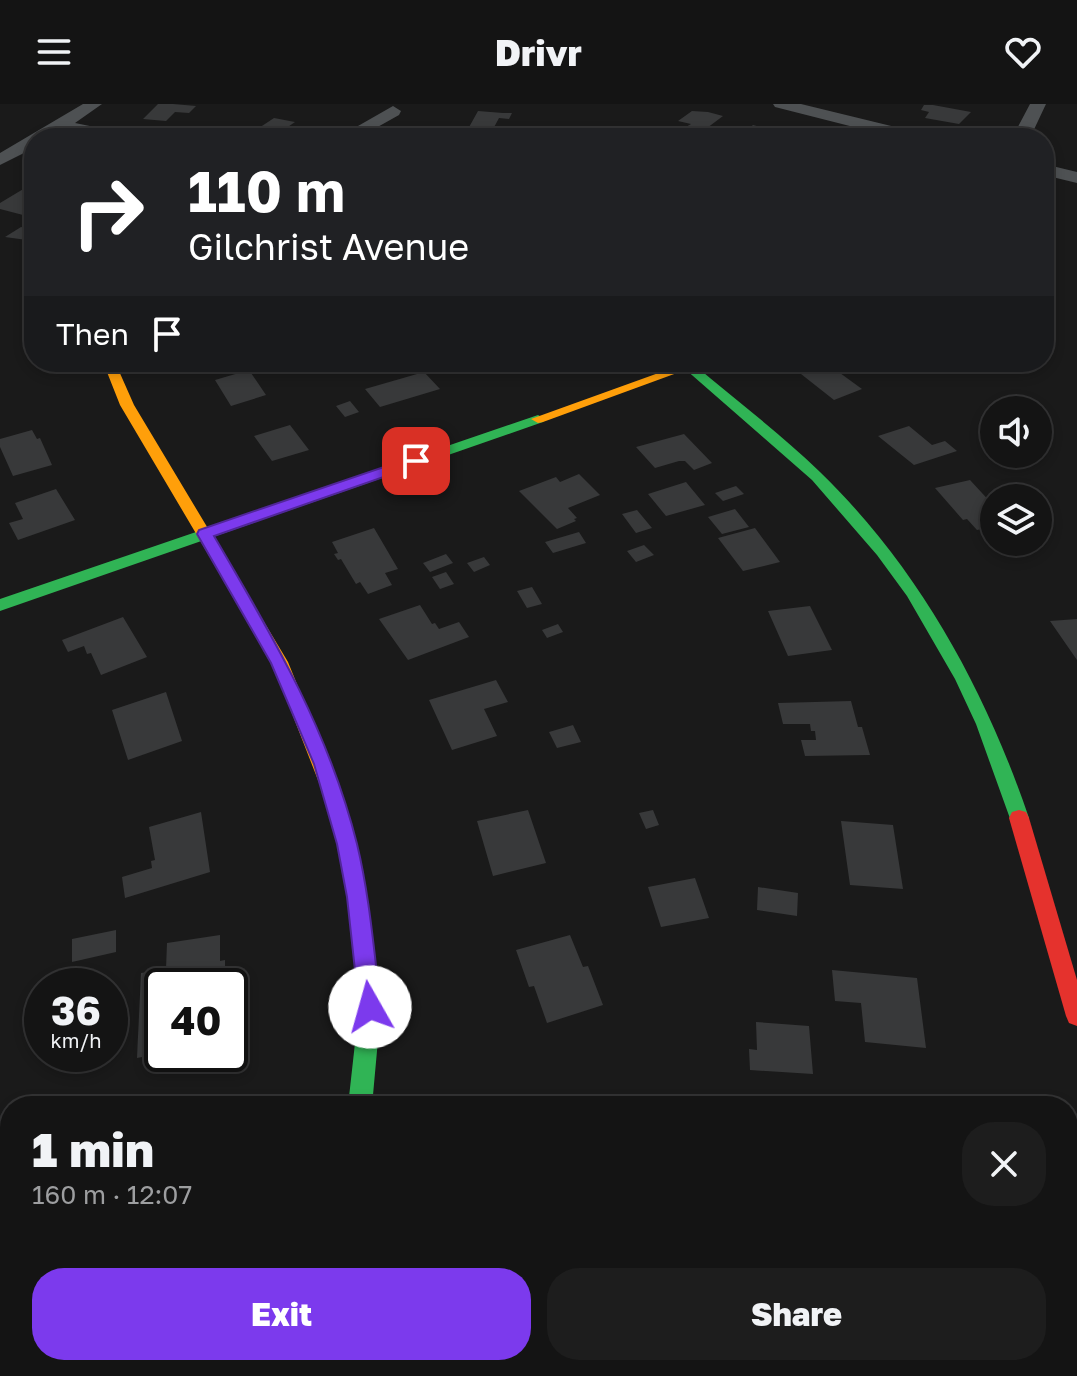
<!DOCTYPE html>
<meta charset="utf-8">
<style>
:root{--surface:#141414;--page:#1d1d1d;--text:#f1f3f6;--muted:#9d9ea0;--line:#333334;--accent:#7c3aed}
body{margin:0;font-family:"Golos Text",sans-serif;background:var(--page);color:var(--text);height:100vh;display:flex;flex-direction:column;font-size:30px;white-space:nowrap}
*{box-sizing:border-box;margin:0}
p{font-size:26px;color:var(--muted)}
.icon{flex:none;width:44px;height:44px;fill:none;stroke:currentColor;stroke-width:2;stroke-linecap:round;stroke-linejoin:round}
.map{position:relative;flex:1;overflow:hidden}
.panel{position:absolute;left:0px;top:992px;width:1078px;height:280px;display:flex;flex-direction:column;background:var(--surface);border-radius:32px 32px 0 0;box-shadow:0 4px 12px #0003,0 0 0 2px var(--line)}
.panel>*{flex:none}
.top-card{position:absolute;left:24px;top:24px;width:1030px;height:244px;border-radius:32px;box-shadow:0 4px 12px #0003,0 0 0 2px var(--line);background:#202124;color:#fff;overflow:hidden}
.buttons{position:absolute;left:980px;top:292px;display:grid;gap:16px}
.buttons a{display:grid;place-items:center;width:72px;height:72px;border-radius:50%;background:var(--surface);box-shadow:0 4px 12px #0003,0 0 0 2px var(--line);font-size:40px}
.speed{position:absolute;left:24px;top:864px;display:flex;gap:16px;font-size:40px;font-weight:700;text-align:center}
.speed>*{display:grid;place-content:center;width:104px;height:104px;border-radius:50%;background:var(--surface);box-shadow:0 4px 12px #0003,0 0 0 2px var(--line);line-height:1}
.speed small{font-size:20px;font-weight:400}
.speed .limit{border:4px solid #111;border-radius:12px;background:#fff;color:#111}
.pin{position:absolute;display:grid;place-items:center;width:68px;height:68px;color:#fff;margin:-34px;border-radius:16px;box-shadow:0 4px 12px #0006}
.me{position:absolute;width:88px;margin:-44px;rotate:353deg;stroke-linejoin:round;filter:drop-shadow(0 0 6px #0008)}
.turn{display:flex;align-items:center;gap:28px;height:168px;padding:0 32px;font-size:36px}
.turn .icon{width:104px;height:104px;stroke-width:2.5}
.turn b{display:block;font-size:56px;line-height:68px}
.then{display:flex;align-items:center;height:76px;padding:0 32px;background:#0003;gap:16px;font-size:30px}
.round{display:grid;place-items:center;flex:none;width:84px;height:84px;border-radius:32px;background:var(--page)}
.headline{display:flex;align-items:center;justify-content:space-between;height:136px;padding:0 32px}
h1{font-size:48px;font-weight:800;line-height:60px}
.cta{display:flex;gap:16px;margin-top:auto;padding:16px 32px}
.cta a{flex:1;height:92px;border-radius:32px;background:var(--accent);color:#fff;font-size:32px;font-weight:800;line-height:92px;text-align:center}
.cta a+a{background:var(--page);color:var(--text)}
header{display:flex;justify-content:space-between;align-items:center;height:104px;padding:0 32px;background:var(--surface);font-size:36px;font-weight:800}
.map>svg:first-child{display:block}
.building{fill:#38393a}
.lines{fill:none;stroke-linecap:round;stroke-linejoin:round}
.street{fill:#4e5153;fill-rule:evenodd}
.fast{fill:#30b455;fill-rule:evenodd}
.slow{fill:#ff9f0a;fill-rule:evenodd}
.jam{fill:#e5322d;fill-rule:evenodd}
.route{fill:#7c3aed;stroke:#51269a;stroke-width:2}
</style>
<header><svg class="icon" aria-label="menu" viewBox="0 0 24 24"><path d="M4 6h16M4 12h16M4 18h16"/></svg>Drivr<svg class="icon" aria-label="heart" viewBox="0 0 24 24"><path d="M12 20l-8-8c-3-5 5-10 8-4 3-6 11-1 8 4z"/></svg></header>
<div class="map">
<svg width="1077" height="1272" viewBox="0 0 1077 1272">
<rect width="100%" height="100%" fill="#1a1a1a"/>
<path class="building" d="M158,0H173L196,2L189,9L175,8L166,17L143,15Z
M924,1H933L971,8L959,20L925,14L929,8L921,6Z
M478,7L503,9H512L509,15L499,14L492,27L468,25Z
M692,7L708,8L723,12L707,24L701,23L696,26L686,23L691,20L678,17Z
M274,14L295,18L272,34H244Z
M753,21L775,27L796,31L792,34H739Z
M30,81H34V98L26,103L33,104L23,111L0,105V99Z
M21,123L34,126V137L5,133Z
M829,261L862,285L834,296L801,270Z
M249,266L266,291L231,302L215,276Z
M424,268L440,285L380,303L365,285Z
M350,297L359,308L345,313L336,302Z
M290,321L309,346L272,357L254,332Z
M909,322L932,341L945,337L957,347L914,361L878,332Z
M32,326L37,335L40,334L52,361L13,372L0,343V335Z
M684,330L712,359L694,366L685,357H679L655,364L636,343Z
M579,370L600,391L568,404L577,414L574,415L576,417L557,425L519,387L556,373L560,378Z
M970,376L994,402V422L977,426L967,415L963,416L935,384Z
M686,378L705,401L666,412L648,390Z
M736,382L744,390L723,397L715,389Z
M56,385L75,416L18,436L9,419L23,415L15,399Z
M735,405L749,423L722,430L708,413Z
M637,406L652,424L636,429L622,410Z
M374,424L398,465L385,469L392,481L368,490L360,478L356,480L341,455L338,456L334,450L338,449L332,438Z
M755,424L780,458L743,467L718,434Z
M579,428L586,439L553,449L545,438Z
M644,441L654,451L636,458L627,447Z
M446,450L453,459L430,468L423,459Z
M484,453L490,461L474,468L467,459Z
M446,468L454,480L440,485L432,473Z
M532,483L542,500L527,504L517,487Z
M420,501L432,520L435,519L439,525L459,518L469,533L408,556L379,515Z
M810,502L832,546L788,552L768,507Z
M123,513L147,553L101,571L91,549L87,550L84,542L68,548L62,536Z
M1077,515V556L1050,517Z
M558,520L563,528L547,534L542,526Z
M496,576L508,598L484,605L497,632L452,646L429,596Z
M166,588L182,637L128,656L112,606Z
M851,597L858,623H862L870,651L805,652L801,636H816L815,627H811L810,620H783L778,599Z
M573,621L581,638L557,644L549,628Z
M528,706L546,759L493,772L477,717Z
M653,706L659,721L646,725L639,709Z
M201,708L210,768L125,794L122,773L152,764L151,757L155,756L149,723Z
M841,717L893,721L903,785L850,781Z
M695,774L709,814L661,823L648,783Z
M758,783L798,789L797,812L757,806Z
M116,826V848L72,858V835Z
M220,831V857L225,856V882H162V949L137,954L141,869L166,865L167,839Z
M570,831L583,863L588,862L603,901L547,919L534,882L529,883L516,846Z
M832,866L917,874L926,944L865,938L861,899L835,897Z
M756,918L809,922L813,970L750,966L749,945L757,946Z
M8,1188L10,1246L0,1248V1244Z
M168,1262H211L224,1272H161Z
M480,1262H513L518,1272H465Z
M775,1262H796L797,1272H776Z
M875,1265L920,1270V1272H875Z"/>
<g class="lines">
<path class="street" d="M83,0H102L75,19L129,30L132,34H99L63,26L51,34H34V44L0,61V49Z
M773,0H801L924,30L927,34H897L775,3Z
M1030,0H1046L1030,34H1012Z
M393,2L401,7L399,11L358,34H337Z
M1044,60L1077,68V79L1044,71Z"/>
<path class="fast" d="M677,258H691C734,295 780,329 820,368C919,464 985,585 1029,714L1026,720L1019,722L1012,720L976,620L955,575L907,492L877,451L812,376Z
M538,311L545,315L543,318L0,507V495Z
M330,676L337,679L339,684L357,740L367,793L381,903L372,1002H348L359,903L347,793L337,740L321,684L323,679Z"/>
<path class="slow" d="M103,258H115L134,301L288,558L339,684L337,689H323L272,558L120,301Z
M689,258H707L543,318L538,319L531,315Z"/>
<path class="jam" d="M1019,706L1026,708L1029,714L1077,876V922L1069,919L1066,912L1009,714L1012,708Z"/>
</g>
<path class="route" d="M416,352L424,357L421,360L214,432C273,533 328,625 357,740C370,794 374,849 381,903L378,910L370,913L362,910L359,903L347,793L337,740L314,660L271,559L197,430L199,426Z"/>
</svg>
<div class="buttons">
<a><svg class="icon" aria-label="sound" viewBox="0 0 24 24"><path d="M4 9h4l5-4v14l-5-4H4zM17 9q2 3 0 6"/></svg></a>
<a><svg class="icon" aria-label="layers" viewBox="0 0 24 24"><path d="M12 4l9 5-9 5-9-5zM3 14l9 5 9-5"/></svg></a>
</div>
<div class="speed"><div>36<small>km/h</small></div><div class="limit">40</div></div>
<div class="pin" style="left:416px;top:357px;background:#d93025"><svg class="icon" aria-label="arrive" viewBox="0 0 24 24"><path d="M6 21V4h12l-3 4 3 4H6"/></svg></div>
<svg class="me" style="left:370px;top:903px" viewBox="-20 -20 40 40"><circle r="19" fill="#fff"/><path d="M0-13L10 11 0 6-10 11z" fill="#7c3aed"/></svg>
<div class="top-card">
<div class="turn"><svg class="icon" aria-label="right" viewBox="0 0 24 24"><path d="M7 20v-9h11M14 6l5 5-5 5"/></svg><div><b>110 m</b>Gilchrist Avenue</div></div>
<div class="then">Then<svg class="icon" aria-label="arrive" viewBox="0 0 24 24"><path d="M6 21V4h12l-3 4 3 4H6"/></svg></div>
</div>
<section class="panel">
<div class="headline"><div><h1>1 min</h1><p>160 m · 12:07</p></div><a class="round"><svg class="icon" aria-label="close" viewBox="0 0 24 24"><path d="M6 6l12 12M18 6L6 18"/></svg></a></div>
<div class="cta"><a>Exit</a><a>Share</a></div>
</section>
</div>
